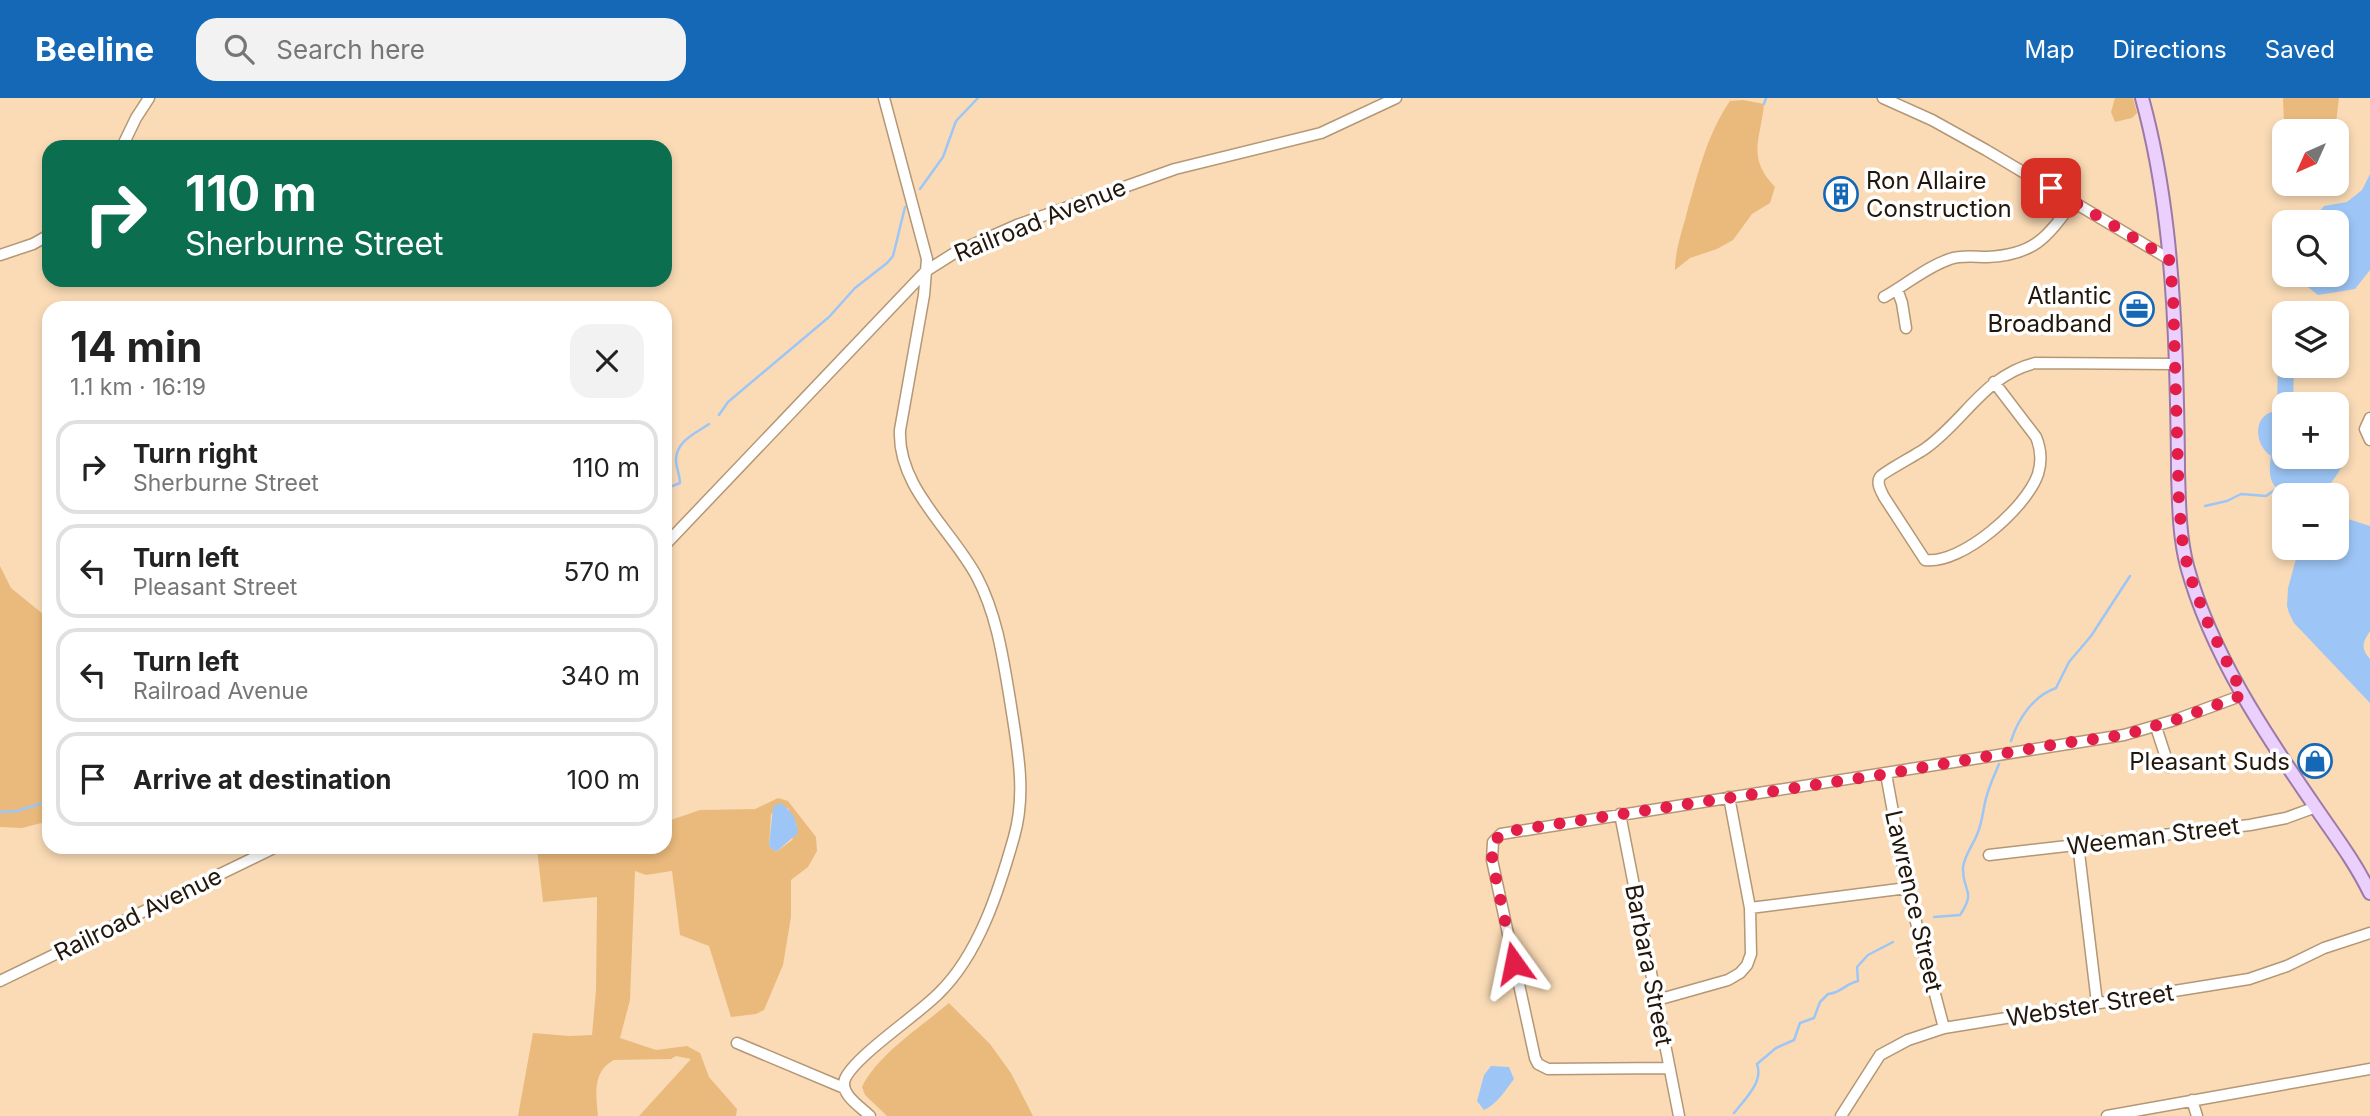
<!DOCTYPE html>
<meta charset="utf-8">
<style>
:root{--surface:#fff;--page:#f2f2f2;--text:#222;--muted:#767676;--line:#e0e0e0;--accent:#1468b6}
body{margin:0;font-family:Inter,sans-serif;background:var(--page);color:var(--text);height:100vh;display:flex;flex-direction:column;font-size:26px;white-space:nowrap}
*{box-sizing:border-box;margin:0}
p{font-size:23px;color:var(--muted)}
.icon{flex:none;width:38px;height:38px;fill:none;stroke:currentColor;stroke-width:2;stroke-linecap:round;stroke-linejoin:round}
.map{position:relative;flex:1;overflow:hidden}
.side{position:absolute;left:42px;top:203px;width:630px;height:553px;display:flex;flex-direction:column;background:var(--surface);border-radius:21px;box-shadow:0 4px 10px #0003}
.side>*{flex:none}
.banner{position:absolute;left:42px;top:42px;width:630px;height:147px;border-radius:21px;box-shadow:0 4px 10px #0003;background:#0b6e4f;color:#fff;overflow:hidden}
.needle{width:46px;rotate:225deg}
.fabs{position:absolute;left:2272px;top:21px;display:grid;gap:14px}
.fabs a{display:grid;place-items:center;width:77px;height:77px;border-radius:14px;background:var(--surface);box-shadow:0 4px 10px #0003;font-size:35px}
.pin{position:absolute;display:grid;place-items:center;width:60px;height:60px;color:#fff;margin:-30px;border-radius:14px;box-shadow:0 4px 10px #0006}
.me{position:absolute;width:77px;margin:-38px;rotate:348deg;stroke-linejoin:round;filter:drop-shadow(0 0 5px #0008)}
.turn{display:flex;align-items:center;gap:24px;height:147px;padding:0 28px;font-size:32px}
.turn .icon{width:91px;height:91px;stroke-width:2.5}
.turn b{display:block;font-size:49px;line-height:60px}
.round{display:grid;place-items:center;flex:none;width:74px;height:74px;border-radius:21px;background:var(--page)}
.summary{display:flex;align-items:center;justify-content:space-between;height:119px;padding:0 28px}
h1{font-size:42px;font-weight:700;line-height:52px}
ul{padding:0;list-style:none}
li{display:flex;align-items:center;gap:21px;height:94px;margin:0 14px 10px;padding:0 14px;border:4px solid var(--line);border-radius:21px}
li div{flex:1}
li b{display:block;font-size:26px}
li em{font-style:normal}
header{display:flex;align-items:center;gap:42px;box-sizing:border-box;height:98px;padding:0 35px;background:var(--accent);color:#fff}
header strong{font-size:33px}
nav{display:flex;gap:38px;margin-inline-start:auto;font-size:24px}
.search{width:490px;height:63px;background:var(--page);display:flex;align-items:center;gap:18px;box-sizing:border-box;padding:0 24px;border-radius:21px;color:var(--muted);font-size:26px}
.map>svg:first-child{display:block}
.green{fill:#eaba7d;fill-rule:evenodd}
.water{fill:#9dc6f6}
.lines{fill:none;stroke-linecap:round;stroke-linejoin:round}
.stream{stroke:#9dc6f6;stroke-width:2.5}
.river{stroke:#9dc6f6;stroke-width:16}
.minor-casing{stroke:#b49775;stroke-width:13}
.major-casing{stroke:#9c7aa7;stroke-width:16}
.minor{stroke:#fff;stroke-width:10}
.major{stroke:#ebcffd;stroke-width:12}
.route{stroke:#e11d48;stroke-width:12;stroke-dasharray:0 21.6}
.labels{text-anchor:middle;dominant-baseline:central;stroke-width:7;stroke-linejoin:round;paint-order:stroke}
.poi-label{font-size:24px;fill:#22170a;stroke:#fff;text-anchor:end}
.street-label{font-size:24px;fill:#22170a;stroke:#fff}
</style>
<header>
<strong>Beeline</strong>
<div class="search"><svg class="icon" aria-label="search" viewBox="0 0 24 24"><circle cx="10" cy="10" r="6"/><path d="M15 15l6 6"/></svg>Search here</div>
<nav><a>Map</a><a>Directions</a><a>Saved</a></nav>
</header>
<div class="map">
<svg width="2370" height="1018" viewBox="0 0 2370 1018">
<rect width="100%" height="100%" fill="#fadbb6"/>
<path class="green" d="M2115,0H2133L2137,15L2132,20L2115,24L2111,14Z
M2283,0H2339L2335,33H2293L2284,26Z
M1743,2L1764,6C1761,41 1746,59 1775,89L1770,105L1752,116L1733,142L1717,151L1690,160L1675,172C1675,152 1682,134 1687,114C1698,76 1707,36 1730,3Z
M0,468L11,490L49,521V723L22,730L0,729Z
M778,700L788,703L816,739L817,753L808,769L791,782V819L783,867L764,912L756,916L731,919L709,848L680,837L672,773L646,777L635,773L630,902L620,940L656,952L687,948L700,955L709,979L737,1011L736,1018H639L691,961L676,958L671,961L614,962C592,973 596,998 598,1018H518L533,935L569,938L592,937L596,892L597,799L543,804L537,751L547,749H665V724L700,712L755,711ZM788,710L797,727L792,742L776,754L769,748L771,716Z
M949,905L990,946L1011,975L1033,1018H887L865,997L862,989C877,957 922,928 949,905Z"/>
<path class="water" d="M2370,76V172L2355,191L2318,197L2304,186L2308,177H2336V124H2310L2324,108L2347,104L2362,92Z
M2276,313L2284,314V359H2336V325C2363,346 2341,370 2327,391V397H2284V427C2272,407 2285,408 2282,393C2268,388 2269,371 2271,358C2254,347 2252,316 2276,313Z
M2336,415L2348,421L2370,428V533C2363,544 2360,550 2370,561V605L2294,525L2289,515L2287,508L2288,490L2299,450H2336Z
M780,705C792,712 797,722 798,735L776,754L769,748L773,709Z
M1491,968L1509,969L1514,981C1505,993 1497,1006 1484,1012L1477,1003L1484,977Z"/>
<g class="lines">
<path class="stream" d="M1764,6L1766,0
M920,91L943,59L956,23L978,0
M719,317L728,304L829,219L855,190L887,165L893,158L905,109
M665,391L680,385C680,377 676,370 676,362C676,343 696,335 709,326
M2205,408L2227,403L2241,396L2266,398L2276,391
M2011,643C2018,621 2033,598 2056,590L2069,564L2091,538L2130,478
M0,714L17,713L49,703
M1934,819L1960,817C1977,792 1962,793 1963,770C1964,757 1974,746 1978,734C1983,722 1983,709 1987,697C1990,686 1995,676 1999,666
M1734,1015C1744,1002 1764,984 1757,966L1776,950L1794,942L1800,925L1814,920L1820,904L1828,896C1841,895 1845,886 1858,883L1857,869L1868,857L1893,844"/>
<path class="river" d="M2285,306L2286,268"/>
<g class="minor-casing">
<path id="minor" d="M1883,0L1932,22L1986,52L2169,161
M122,49L136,20L149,0
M0,157L33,146L49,137
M1897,191L1902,205L1906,230
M1884,199C1906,187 1926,169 1950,161C1961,157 1975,159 1987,159C2035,157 2047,139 2073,104
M1994,284L2036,339C2041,351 2042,363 2038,376C2027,409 1962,467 1925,462L1884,399C1881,393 1876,385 1880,379C1882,375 1918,356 1926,350C1966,321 1984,278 2035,265L2176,266
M2370,320L2365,331L2370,342
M665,447L926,173L956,154L1017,127L1175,71L1321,35L1396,0
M2156,629L2169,669
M1886,676L1907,790L1944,930
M1620,716L1679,1018
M2078,746L2097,905
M1989,757L2250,727L2286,720L2316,709
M1750,810L1907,790
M0,883L276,749
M1657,902L1728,882L1740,875L1747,867L1751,856L1750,810L1729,699
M737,945L844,990
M1669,970L1548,971L1538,966L1535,960L1492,762L1493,744L1501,736L2124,637L2175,622L2243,597
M2192,1002L2197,1018
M870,1018C861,1009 839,996 845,981C855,958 919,916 939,895C979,856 999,792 1014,739C1027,694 1017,648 1010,602C1003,560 997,517 977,479C952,432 897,389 900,332L924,197L927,161L884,0
M1841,1018L1880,957L1908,942L1944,930L2249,881L2287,868L2324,850L2370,835
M2107,1018L2370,971"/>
</g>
<g class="major-casing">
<path id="major" d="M2142,0C2166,87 2173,178 2176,267C2177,303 2178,338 2178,373C2179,405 2179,437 2187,468C2211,556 2265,636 2316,710C2335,738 2355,764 2370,795"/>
</g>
<use href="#minor" class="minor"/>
<use href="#major" class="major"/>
</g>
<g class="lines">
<path class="route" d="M1514,865L1492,762L1493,744L1504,734L1886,676L2057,646L2124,637L2175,622L2243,597L2207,523L2190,478L2183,449L2179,406L2173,195L2169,161L2051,90"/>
</g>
<defs>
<g id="building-ring" transform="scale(1.75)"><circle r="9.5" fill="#fff" stroke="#1468b6" stroke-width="1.5"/><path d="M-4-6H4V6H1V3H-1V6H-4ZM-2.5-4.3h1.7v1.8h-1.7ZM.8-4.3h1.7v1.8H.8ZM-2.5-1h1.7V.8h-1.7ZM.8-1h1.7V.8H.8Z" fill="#1468b6"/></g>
<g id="office-ring" transform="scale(1.75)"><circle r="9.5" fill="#fff" stroke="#1468b6" stroke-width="1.5"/><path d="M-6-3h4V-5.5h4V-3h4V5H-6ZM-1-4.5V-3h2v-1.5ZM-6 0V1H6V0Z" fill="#1468b6"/></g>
<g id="shop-ring" transform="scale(1.75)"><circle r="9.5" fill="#fff" stroke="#1468b6" stroke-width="1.5"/><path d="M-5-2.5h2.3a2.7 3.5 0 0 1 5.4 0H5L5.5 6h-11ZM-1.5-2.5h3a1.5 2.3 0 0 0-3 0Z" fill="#1468b6"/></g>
</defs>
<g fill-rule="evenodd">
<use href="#building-ring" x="1841" y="96"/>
<use href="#office-ring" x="2137" y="211"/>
<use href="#shop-ring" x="2315" y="663"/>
</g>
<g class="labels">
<g class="poi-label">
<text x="1866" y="82" text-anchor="start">Ron Allaire<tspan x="1866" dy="28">Construction</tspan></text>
<text x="2112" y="197">Atlantic<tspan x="2112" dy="28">Broadband</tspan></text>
<text x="2290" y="663">Pleasant Suds</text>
</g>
<g class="street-label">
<text transform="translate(1040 122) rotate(-22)">Railroad Avenue</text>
<text transform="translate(2153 738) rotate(-7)">Weeman Street</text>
<text transform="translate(1914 803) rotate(77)">Lawrence Street</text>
<text transform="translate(138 816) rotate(-26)">Railroad Avenue</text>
<text transform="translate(1649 867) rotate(79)">Barbara Street</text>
<text transform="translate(2090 907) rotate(-9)">Webster Street</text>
</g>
</g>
</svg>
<div class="fabs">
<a><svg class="needle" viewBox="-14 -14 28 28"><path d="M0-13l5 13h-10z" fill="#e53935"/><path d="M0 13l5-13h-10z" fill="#767676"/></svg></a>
<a><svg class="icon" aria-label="search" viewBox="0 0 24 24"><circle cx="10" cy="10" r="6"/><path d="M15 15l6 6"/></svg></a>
<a><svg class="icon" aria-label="layers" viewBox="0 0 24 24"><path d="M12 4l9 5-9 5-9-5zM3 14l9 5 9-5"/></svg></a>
<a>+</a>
<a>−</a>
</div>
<div class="pin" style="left:2051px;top:90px;background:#d93025"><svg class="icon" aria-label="arrive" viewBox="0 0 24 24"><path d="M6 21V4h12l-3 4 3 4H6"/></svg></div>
<svg class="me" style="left:1514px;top:865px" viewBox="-20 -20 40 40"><path d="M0-17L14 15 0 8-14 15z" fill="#e11d48" stroke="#fff" stroke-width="4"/></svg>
<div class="banner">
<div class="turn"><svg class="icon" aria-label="right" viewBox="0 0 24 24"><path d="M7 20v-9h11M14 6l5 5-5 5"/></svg><div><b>110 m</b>Sherburne Street</div></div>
</div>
<section class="side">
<div class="summary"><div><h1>14 min</h1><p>1.1 km · 16:19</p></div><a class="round"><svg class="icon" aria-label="close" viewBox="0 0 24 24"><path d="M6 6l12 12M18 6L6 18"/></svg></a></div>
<ul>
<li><svg class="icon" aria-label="right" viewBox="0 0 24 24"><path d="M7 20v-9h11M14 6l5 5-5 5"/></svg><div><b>Turn right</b><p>Sherburne Street</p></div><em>110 m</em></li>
<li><svg class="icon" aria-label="left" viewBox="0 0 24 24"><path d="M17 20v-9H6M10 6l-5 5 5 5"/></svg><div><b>Turn left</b><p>Pleasant Street</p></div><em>570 m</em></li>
<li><svg class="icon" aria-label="left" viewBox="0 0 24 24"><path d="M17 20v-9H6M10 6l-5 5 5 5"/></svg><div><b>Turn left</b><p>Railroad Avenue</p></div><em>340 m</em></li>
<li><svg class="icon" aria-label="arrive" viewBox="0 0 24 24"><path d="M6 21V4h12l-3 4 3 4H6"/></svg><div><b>Arrive at destination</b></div><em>100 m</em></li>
</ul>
</section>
</div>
